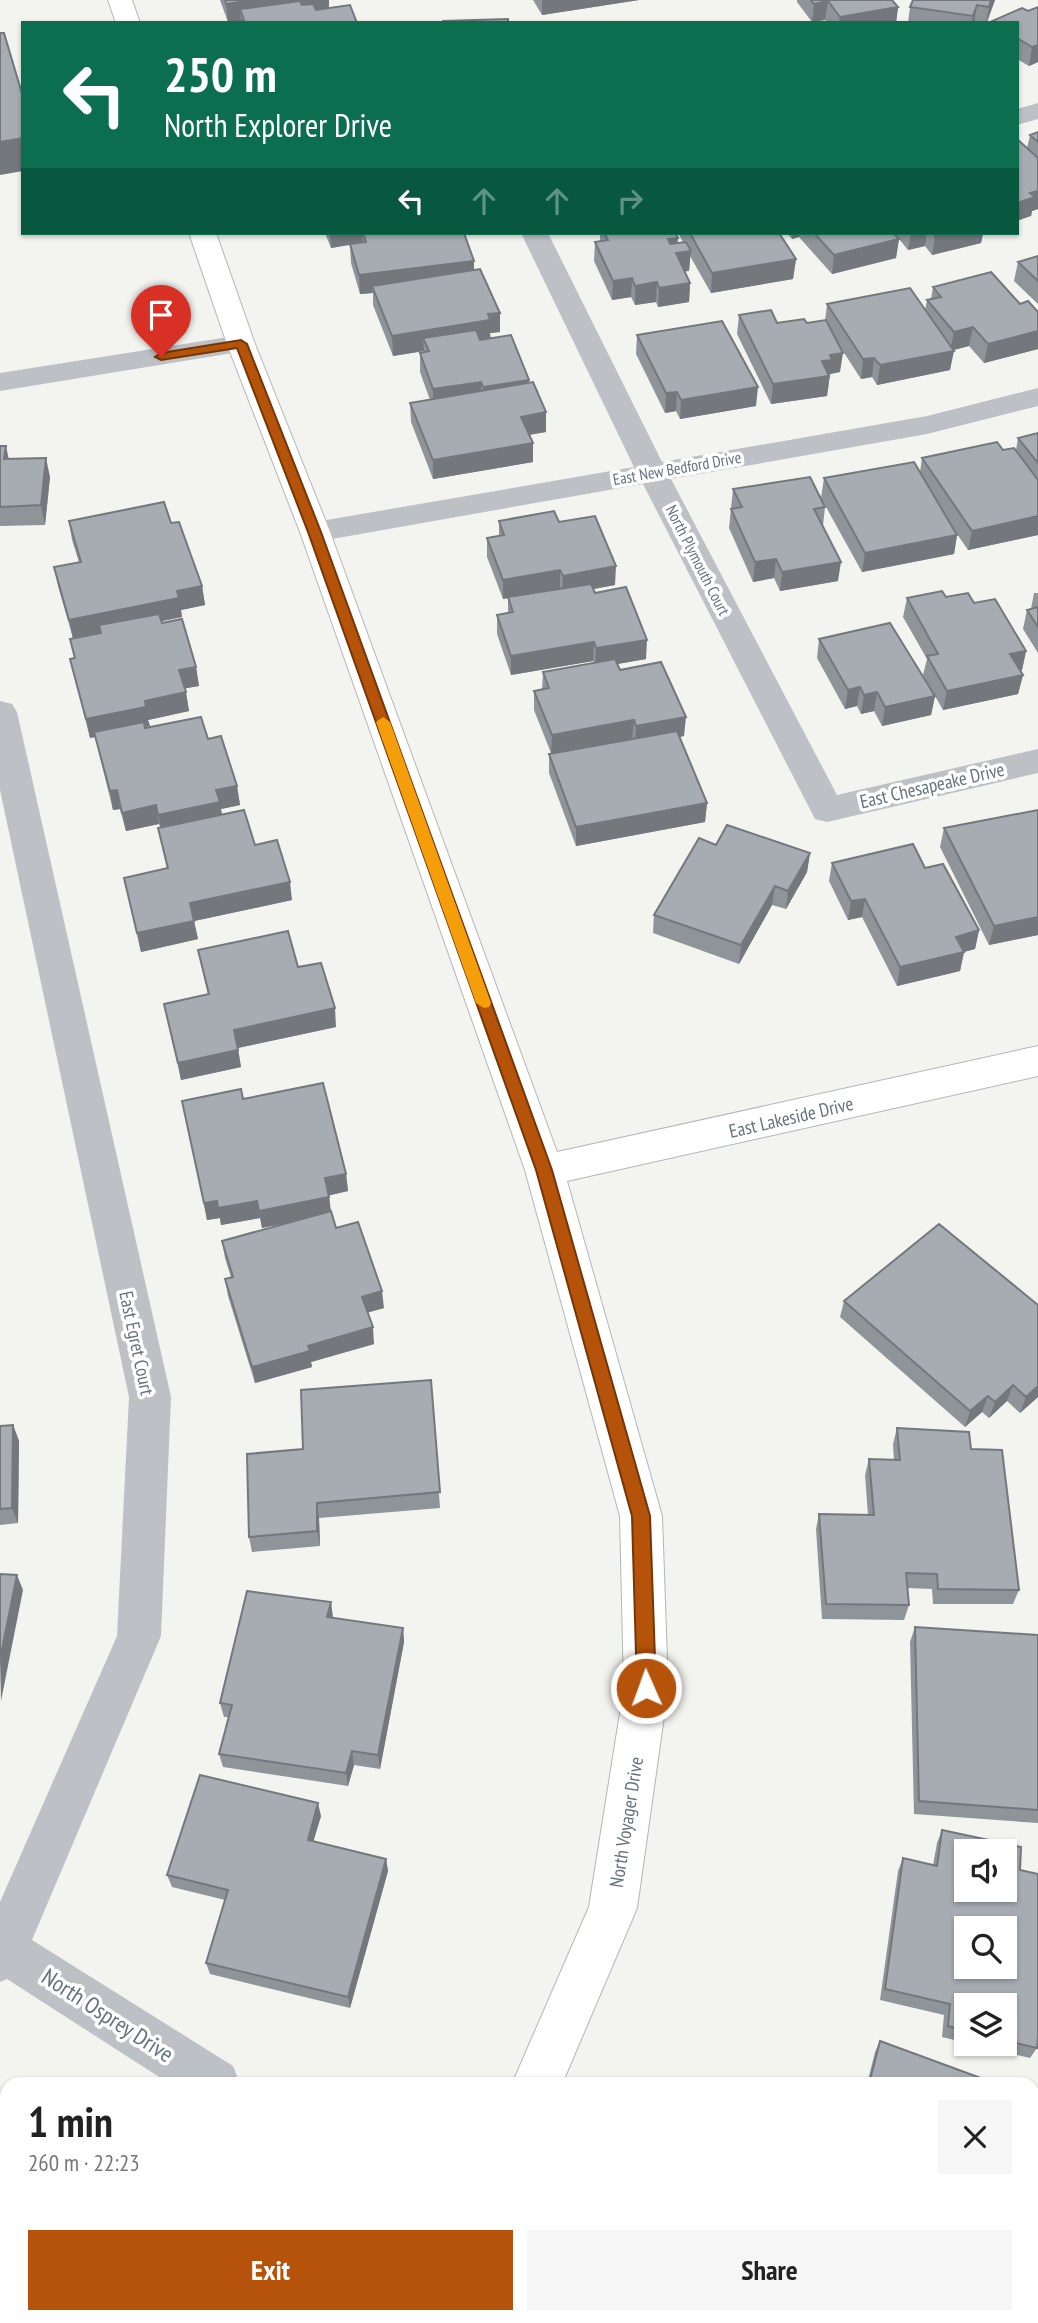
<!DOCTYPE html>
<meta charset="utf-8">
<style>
:root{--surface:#fff;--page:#f6f6f6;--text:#222;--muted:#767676;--accent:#b45309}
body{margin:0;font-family:"PT Sans Narrow",sans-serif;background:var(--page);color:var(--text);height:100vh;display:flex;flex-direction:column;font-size:26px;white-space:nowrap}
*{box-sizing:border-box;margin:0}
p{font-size:23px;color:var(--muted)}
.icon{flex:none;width:38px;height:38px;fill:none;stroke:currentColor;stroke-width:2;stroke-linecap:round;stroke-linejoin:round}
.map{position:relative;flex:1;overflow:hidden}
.sheet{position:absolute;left:0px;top:2077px;width:1040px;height:247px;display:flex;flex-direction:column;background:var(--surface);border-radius:21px 21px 0 0;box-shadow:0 2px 5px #0004}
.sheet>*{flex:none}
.guide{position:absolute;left:21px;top:21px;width:998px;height:214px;border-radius:0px;box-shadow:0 2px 5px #0004;background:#0b6e4f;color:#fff;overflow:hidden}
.tools{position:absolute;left:954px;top:1839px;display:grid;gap:14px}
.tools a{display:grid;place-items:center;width:63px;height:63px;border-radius:0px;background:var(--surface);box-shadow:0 2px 5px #0004;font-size:35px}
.pin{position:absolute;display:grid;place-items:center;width:60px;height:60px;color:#fff;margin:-72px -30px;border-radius:50% 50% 50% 0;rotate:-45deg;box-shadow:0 0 7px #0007}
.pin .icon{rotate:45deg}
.me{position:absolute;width:77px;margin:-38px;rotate:358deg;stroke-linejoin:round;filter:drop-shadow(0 0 5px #0008)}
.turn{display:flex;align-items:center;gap:24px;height:147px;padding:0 28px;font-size:32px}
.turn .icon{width:91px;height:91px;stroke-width:2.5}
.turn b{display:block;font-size:49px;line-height:60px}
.lanes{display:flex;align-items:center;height:66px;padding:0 28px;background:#0003;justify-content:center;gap:35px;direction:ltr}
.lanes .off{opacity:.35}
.round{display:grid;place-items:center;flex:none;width:74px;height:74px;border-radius:0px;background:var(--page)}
.overview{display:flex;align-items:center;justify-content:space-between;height:119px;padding:0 28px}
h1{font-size:42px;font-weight:700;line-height:52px}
.button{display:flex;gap:14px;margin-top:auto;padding:14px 28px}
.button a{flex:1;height:80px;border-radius:0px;background:var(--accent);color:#fff;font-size:28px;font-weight:700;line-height:80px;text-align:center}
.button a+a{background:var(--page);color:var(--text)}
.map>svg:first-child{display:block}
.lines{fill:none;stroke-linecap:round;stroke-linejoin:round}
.secondary-casing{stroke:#b2b6ba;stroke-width:2}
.street{fill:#bdc0c4;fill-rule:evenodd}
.secondary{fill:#fff;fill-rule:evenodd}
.wall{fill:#8f9499}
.shaded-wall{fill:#74787d}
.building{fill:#a6acb2;stroke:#74787d;stroke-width:2;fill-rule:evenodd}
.route{fill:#b45309;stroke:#753606;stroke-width:2}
.slow{fill:#f59e0b}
.labels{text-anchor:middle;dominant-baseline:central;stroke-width:7;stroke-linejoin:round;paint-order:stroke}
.far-street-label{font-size:16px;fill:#65727e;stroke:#fff}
.street-label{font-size:19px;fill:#65727e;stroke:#fff}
.near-street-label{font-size:23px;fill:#65727e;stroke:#fff}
</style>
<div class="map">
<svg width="1038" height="2323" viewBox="0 0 1038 2323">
<rect width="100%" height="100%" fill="#f3f4f0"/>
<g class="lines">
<g class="secondary-casing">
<path id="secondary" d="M108,0H132L140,23H116Z
M189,233H216L255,344L330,532L557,1152L1038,1046V1076L567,1181L662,1516L668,1688L637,1908L562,2084H512L589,1907L624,1688L620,1516L525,1170L300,532L227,344Z
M404,2317H457L455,2323H402Z"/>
</g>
<path class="street" d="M1038,103V119L1017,125V109Z
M521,233H548L662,462L927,416L1038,388V406L927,434L671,479L837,795L1038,749V773L827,822L815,819L643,484L315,542L304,539L300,532L304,525L315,522L634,467Z
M241,335L251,338L255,344L251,350L0,391V373Z
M0,701L12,704L17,712L171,1397L161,1636L32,1940L233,2066L240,2084H170L7,1979L0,1982V1902L117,1636L129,1397L0,790Z"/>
<use href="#secondary" class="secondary"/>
</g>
<path class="wall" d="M220,0H329V8L228,22Z
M533,0H639L542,15Z
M797,0H892L898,7L896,23H828L825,20L812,22L797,2Z
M913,0H995L987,23H908L910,7Z
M1038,7V62L1029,66L1017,59V23H990V22L1028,11Z
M1038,132V209L1032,211L1031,216L1027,148L1030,135Z
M325,233H464L474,270L500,313V332L490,333V338L529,383L546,432L529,435L533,443V462L433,479L411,422L410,403L430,400L420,372V353L424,352V351L393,356L373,305V293L360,294L351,263L350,245L331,248Z
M600,233L678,243L683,242L678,233H779L796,259L793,279L711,293L690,256L689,271H685L690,283L689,302L658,307L656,302L635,305L631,297L612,300L594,261L595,242L600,241Z
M787,233H983L981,243L932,255L925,246L908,250L899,239L896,258L832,274L799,237L792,239Z
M1038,256V304L1014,281L1018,262Z
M933,287L1020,304L1038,312V349L984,363L969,346L953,350L950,370L877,385L872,377L861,379L839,345L840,372L830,374L827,396L771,404L737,334L739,315L777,323H807L825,321L827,304L925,310L927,300L931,299Z
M637,335L756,406L680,419L676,411L665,413L636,354Z
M1038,433V535L968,550L953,528L957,535L954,554L862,572L821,498L824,478L920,472L922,458L1016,450L1018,438Z
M0,446L9,459L50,477L45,525L0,526Z
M733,489L825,507L823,526L838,581L780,591L774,578L753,582L729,528Z
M69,521L171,523L202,586L205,605L181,610L182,617L161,621L196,667L199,686L185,688L189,711L148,720L150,726L145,727V728L208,739L237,786L240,805L221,809L222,815L255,845L292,900L194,921L198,939L141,952L124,878L167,869L162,846L158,828L160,827L159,824L126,831L120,809L113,810L95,737L90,738L70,659L74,658L70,639L73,638L58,586L54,567L79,562L72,540Z
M499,521L559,522L615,585L593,589L646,659L617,664L620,670L684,736L680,737L707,803L705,822L576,846L549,773V754L551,753L534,710V691L542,690L543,672L594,663L593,661L511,675L497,634V615L508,613V598L503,599L487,557V538L499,536Z
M1034,593H1038V653L1023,629L1027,610L1031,609Z
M907,598L974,603L1026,651L1022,670H1020L1023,675L1018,694L943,710L923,675L927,659L903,617Z
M819,639L935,696L931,715L882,726L874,711L861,714L857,706L845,709L817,658Z
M1038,810V935L989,945L940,847L944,828Z
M716,845L810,853L807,872L786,909L772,905L739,964L653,933L654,915Z
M832,863L925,868L979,930L975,949L964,952L960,971L897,986L862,917L848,920L829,881Z
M198,950L298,967L336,1027L238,1048L241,1067L181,1080L164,1004L208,995Z
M243,1099L346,1174L348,1191L329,1195L331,1212L336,1228L384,1308L367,1312L374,1344L311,1362L312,1367L255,1383L228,1296L225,1279L231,1277L225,1258L222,1241L286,1223L262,1228L260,1218L221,1225L220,1218L207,1220L182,1101Z
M844,1301L1038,1397L1020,1413L1007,1401L989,1418L982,1412L965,1427L840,1317Z
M431,1380L440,1508L319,1518L320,1546L252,1552L249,1537L303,1449Z
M13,1425L19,1441L18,1523L0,1525V1426Z
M897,1428L971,1449L1019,1590L1013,1604H933L932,1589L907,1588L909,1605L904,1620L822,1619L816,1529L819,1514L868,1515L865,1475L869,1459L894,1460L893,1444Z
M333,1617V1618L403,1628L404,1642L380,1769L354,1765L348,1786L223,1767L219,1754L228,1717H224L220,1703Z
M915,1627L1038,1635V1823L914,1814L910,1642Z
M321,1816L313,1841L386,1859L388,1871L350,2008L210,1974L206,1963L225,1900L172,1887L167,1875Z
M942,1830L1020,1870L1037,2048L1030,2058L971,2044H1004V2006H966V2043L942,2037L944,2015L880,2000L898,1871L903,1858L933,1865L937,1843Z
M880,2041L997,2084H867L875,2052Z"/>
<path class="shaded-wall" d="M253,0H329V9L244,20L240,9L241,21L228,22L226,4Z
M542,0H639L542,15Z
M991,0H995L986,23L989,7Z
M828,1L825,20L812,22L814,4Z
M977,5L974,23H971L973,16Z
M898,7L896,23H839L840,17Z
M1038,45V62L1029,66L1032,47Z
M23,138V171L0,175V142Z
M1038,191V209L1032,211L1031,216L1017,221V203L1030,193Z
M330,233H362L363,242L331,248Z
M792,233H800L799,237L792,239Z
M911,233H927L925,246L908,250Z
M949,233H983L981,243L932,255L935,236Z
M678,238L677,253L691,251L689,271L675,273L668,239Z
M899,239L896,258L832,274L834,255Z
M796,259L793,279L711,293L712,273Z
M474,261V280L372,286L373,293L360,294L359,275Z
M632,278L631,297L612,300L613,281Z
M657,282L656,302L635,305V286Z
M690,283L689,302L658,307L659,288Z
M500,313V332L490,333L491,340L423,338L424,351L393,356L392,336Z
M973,327L969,346L950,351L954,332Z
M1038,331V349L984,363L988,344Z
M954,351L950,370L877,385L880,365Z
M843,353L840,372L830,374L827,396L771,404L773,384L822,361L830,355Z
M874,358L872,377L861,379L863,359Z
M529,380V400L483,407V387Z
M481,382V401L433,408V389Z
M758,387L756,406L680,419L681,400Z
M677,392L676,411L665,413L666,393Z
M546,412V432L521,436V417Z
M533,443V462L433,479V460Z
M6,446L10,465L4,459Z
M46,458L50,477L45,525L41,505Z
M1038,516V535L968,550L972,531Z
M957,535L954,554L862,572L865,553Z
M776,559L774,578L753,582L755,562Z
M841,562L838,581L780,591L782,572Z
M616,566L615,585L562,595L563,576Z
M560,570V589L503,599V580Z
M202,586L205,605L181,610L182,617L101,634L99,625L100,634L73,639L69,620L177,591Z
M647,640L646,659L595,668L596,648Z
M594,642L593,661L511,675V656Z
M1026,651L1022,670L1006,673L1010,654Z
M196,667L199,686L182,689L179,670Z
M1023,675L1018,694L943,710L947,691Z
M860,687L857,706L845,709L848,690Z
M186,692L189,711L148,720L150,726L90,738L86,719L145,701Z
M877,692L874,711L861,714L864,695Z
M935,696L931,715L882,726L885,707Z
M686,717L684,736L635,745L636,726Z
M634,720L632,739L551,754L552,735Z
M237,786L240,805L221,809L223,821L162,834L158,815L216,790Z
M117,790L120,809L113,810L110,791Z
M707,803L705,822L576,846V827Z
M156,805L159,824L126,831L122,813Z
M810,853L807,872L786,909L788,891Z
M290,882L292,900L194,921L198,939L141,952L137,933L190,903Z
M775,886L772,905L739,964L741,945Z
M865,899L862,917L848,920L851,901Z
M1038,917V935L989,945L994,926Z
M979,930L975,949L952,955L956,937Z
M964,952L960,971L897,986L900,967Z
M335,1008L336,1027L237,1048L234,1030Z
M238,1050L241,1067L181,1080L178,1063Z
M346,1174L348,1191L327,1196L325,1178Z
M329,1197L331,1214L262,1228L259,1211Z
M217,1201H257L260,1218L221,1225L220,1218L207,1220L204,1203Z
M382,1291L384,1308L363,1314L362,1297Z
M373,1327L374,1344L311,1362L312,1367L255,1383L252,1367L308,1346Z
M1013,1385L1007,1401L989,1418L995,1402Z
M1038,1386V1397L1020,1413L1026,1397Z
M988,1396L982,1412L965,1427L970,1411Z
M13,1425L19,1441L18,1523L12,1508Z
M317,1503L319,1518L320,1546L317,1531Z
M17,1575L23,1590L1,1701L0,1659Z
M331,1602L333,1617L330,1632L327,1617Z
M403,1628L404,1642L380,1769L378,1755Z
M352,1751L354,1765L348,1786L346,1773Z
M318,1803L321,1816L310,1853L308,1840Z
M386,1859L388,1871L350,2008L348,1997Z"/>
<path class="building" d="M225,0H253L226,4Z
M811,0H892L898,7L840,17L828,1L814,4Z
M913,0H991L989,7L977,5L973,16L910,7Z
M300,1L302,5L313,4L316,10L350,5L357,23H236L235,21L244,20L240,9Z
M1038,7V45L1032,47L1017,38V23H992L990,22L1022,8L1028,11Z
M508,19V23H443V21Z
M0,33H4L23,97V138L0,142Z
M1038,132V142L1030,135Z
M1017,139L1038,158V191L1030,193L1035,197L1017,203Z
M363,233H464L474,261L359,275L350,244L366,242Z
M604,233H675L678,238L668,239L670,244L686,242L691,251L676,253L690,283L659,288L657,282L635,286L632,278L613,281L595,242L608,240Z
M690,233H779L796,259L712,273Z
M814,233H893L899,239L834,255Z
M932,233H949L935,236Z
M1038,256V281L1018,262Z
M480,269L500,313L488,314L490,320L392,336L372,286Z
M991,272L1020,304L1028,301L1038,312V331L988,344L973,327L954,332L927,300L941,297L933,287Z
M910,288L954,351L880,365L874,358L863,359L827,304Z
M771,310L777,323L804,319L807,323L826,320L843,353L830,355L832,360L822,361L829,376L773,384L739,315Z
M722,321L758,387L681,400L677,392L666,393L637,335Z
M476,330L480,340L511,335L529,380L483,387L481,382L433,389L420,353L429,351L423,338Z
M533,382L546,412L521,417L533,443L433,460L410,403Z
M1038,433V463L1018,438Z
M997,442L1003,450L1014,448L1038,480V516L972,531L922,458Z
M0,446H6L4,459L46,458L41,505L0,507Z
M914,462L957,535L865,553L824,478Z
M810,477L825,507L814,509L841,562L782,572L776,559L755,562L731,509L742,507L733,489Z
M164,502L171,523L179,522L202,586L177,591L179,598L69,620L54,567L81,562L69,521Z
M554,511L559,522L595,516L616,566L563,576L560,570L503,580L487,538L504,535L499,521Z
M591,584L595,593L626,587L647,640L596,648L594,642L511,656L497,615L513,612L508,597Z
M942,591L946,597L968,593L974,603L995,599L1026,651L1010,654L1023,675L947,691L927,656L938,654L907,598Z
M1038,607V627L1027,610Z
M159,614L162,623L182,619L196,667L179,670L186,692L145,701L146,707L86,719L70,659L75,658L70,639L101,633L99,625Z
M890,623L935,696L885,707L877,692L864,695L860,687L848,690L819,639Z
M615,659L620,670L661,662L686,717L636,726L634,720L552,735L534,691L549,688L543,672Z
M201,717L208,739L221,736L237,786L216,790L220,802L158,815L156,805L122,813L117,790L110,791L94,732L144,722L145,728Z
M677,731L707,803L576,827L549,754Z
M244,810L255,845L277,840L290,882L190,903L194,921L137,933L124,878L168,868L158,828Z
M1038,810V917L994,926L944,828Z
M727,825L810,853L788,891L775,886L741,945L654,915L699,838L716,845Z
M913,844L925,868L943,864L979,930L956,937L964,952L900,967L865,899L851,901L832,863Z
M288,931L298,967L321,963L335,1008L234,1030L238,1050L178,1063L164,1004L209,994L198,950Z
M323,1083L346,1174L325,1178L329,1197L259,1211L257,1201L218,1208L217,1201L204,1203L182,1101L241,1089L243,1099Z
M331,1211L336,1228L358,1222L382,1291L362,1297L373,1327L308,1346L310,1351L252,1367L225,1279L233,1277L222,1241Z
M939,1224L1038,1305V1386L1026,1397L1013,1385L995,1402L988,1396L970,1411L844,1301Z
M431,1380L440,1492L317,1503V1531L249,1537L247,1454L303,1449L301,1390Z
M13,1425L12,1508L0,1509V1426Z
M897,1428L969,1432L971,1449L1002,1450L1019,1590L938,1589L937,1574L906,1573L909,1605L826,1604L819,1514L874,1515L869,1459L900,1460Z
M0,1574L17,1575L0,1659Z
M247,1591L331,1602L327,1617L403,1628L378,1755L352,1751L346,1773L219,1754L232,1705L220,1703Z
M915,1627L1038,1635V1810L919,1801Z
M200,1775L318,1803L308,1840L386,1859L348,1997L206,1963L228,1890L167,1875Z
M942,1830L1021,1847L1020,1870L1038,1874V2037L1037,2048L1004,2040V2006H966V2031L948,2026L950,2004L885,1989L903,1858L937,1866ZM966,1852H1004V1890H966ZM966,1928H1004V1967H966Z
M880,2041L997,2084H869Z
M7,2242V2317H166L168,2318L165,2323H0V2253Z
M782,2317H874L884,2323H779Z"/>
<path class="route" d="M241,340L247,344L321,532L552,1170L650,1516L656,1688L653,1694L646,1697L640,1694L637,1688L632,1516L536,1170L308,532L237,348L161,360L155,357L161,353Z"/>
<path class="slow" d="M383,717L390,722L491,1003L489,1007L484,1008L476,1003L376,722Z"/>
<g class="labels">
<g class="far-street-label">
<text transform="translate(677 468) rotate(-10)">East New Bedford Drive</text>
<text transform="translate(698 560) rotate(63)">North Plymouth Court</text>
</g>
<g class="street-label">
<text transform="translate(932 785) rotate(-13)">East Chesapeake Drive</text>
<text transform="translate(791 1117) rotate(-13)">East Lakeside Drive</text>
<text transform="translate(137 1343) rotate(78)">East Egret Court</text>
<text transform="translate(626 1822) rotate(-81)">North Voyager Drive</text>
</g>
<g class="near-street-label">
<text transform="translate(108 2015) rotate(33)">North Osprey Drive</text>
</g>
</g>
</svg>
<div class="tools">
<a><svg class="icon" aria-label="sound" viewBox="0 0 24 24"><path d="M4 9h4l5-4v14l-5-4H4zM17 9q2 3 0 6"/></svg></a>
<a><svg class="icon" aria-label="search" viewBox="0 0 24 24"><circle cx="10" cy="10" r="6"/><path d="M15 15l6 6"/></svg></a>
<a><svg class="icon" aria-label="layers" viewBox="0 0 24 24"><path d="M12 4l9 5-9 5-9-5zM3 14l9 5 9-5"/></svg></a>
</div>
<div class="pin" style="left:161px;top:357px;background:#d93025"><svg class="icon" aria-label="arrive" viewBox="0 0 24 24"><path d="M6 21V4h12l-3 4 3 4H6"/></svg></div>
<svg class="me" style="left:646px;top:1688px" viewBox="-20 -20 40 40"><circle r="17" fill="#b45309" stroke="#fff" stroke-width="3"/><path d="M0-11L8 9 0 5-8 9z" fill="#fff"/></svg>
<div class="guide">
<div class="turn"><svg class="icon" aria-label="left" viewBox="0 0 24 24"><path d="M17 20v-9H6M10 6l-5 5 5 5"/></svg><div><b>250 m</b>North Explorer Drive</div></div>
<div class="lanes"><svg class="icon" aria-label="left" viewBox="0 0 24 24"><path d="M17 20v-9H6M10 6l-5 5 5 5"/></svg><svg class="icon off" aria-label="ahead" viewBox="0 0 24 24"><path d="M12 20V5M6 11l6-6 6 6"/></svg><svg class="icon off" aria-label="ahead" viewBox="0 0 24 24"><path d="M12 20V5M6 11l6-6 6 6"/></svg><svg class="icon off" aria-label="right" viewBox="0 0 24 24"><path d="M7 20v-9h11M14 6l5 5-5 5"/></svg></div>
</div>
<section class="sheet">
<div class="overview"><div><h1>1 min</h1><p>260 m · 22:23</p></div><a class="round"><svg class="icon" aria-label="close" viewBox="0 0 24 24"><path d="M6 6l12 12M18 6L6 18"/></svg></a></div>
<div class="button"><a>Exit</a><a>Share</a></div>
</section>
</div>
